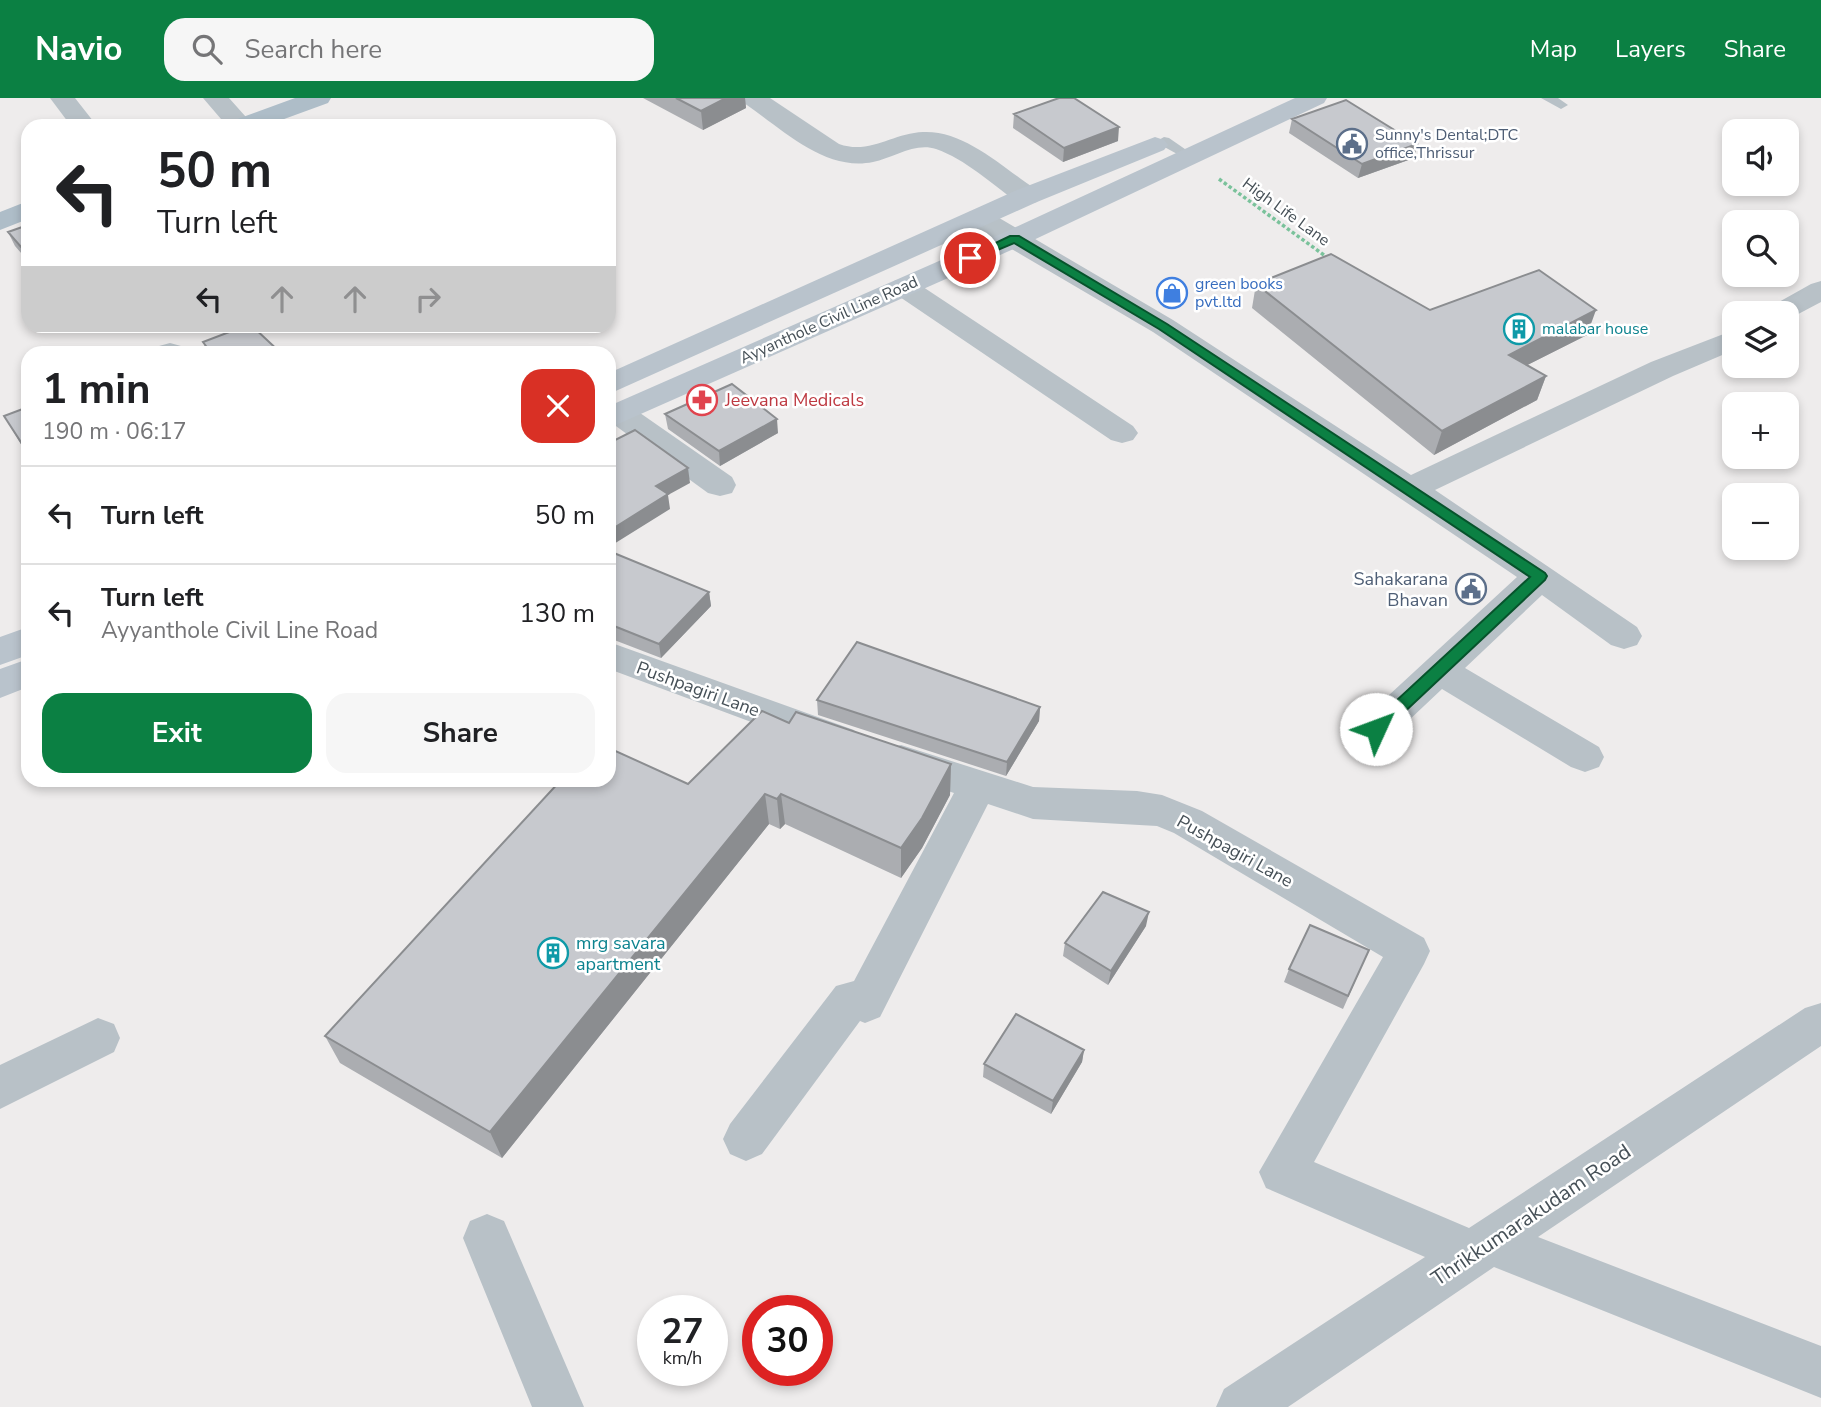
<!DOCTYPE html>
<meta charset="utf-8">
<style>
:root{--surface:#fff;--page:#f6f6f6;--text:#202124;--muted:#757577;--line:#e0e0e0;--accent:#0b8043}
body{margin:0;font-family:"Nunito Sans",sans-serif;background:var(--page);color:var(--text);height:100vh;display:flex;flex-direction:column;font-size:26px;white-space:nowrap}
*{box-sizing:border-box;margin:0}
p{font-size:23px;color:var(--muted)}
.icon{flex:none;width:38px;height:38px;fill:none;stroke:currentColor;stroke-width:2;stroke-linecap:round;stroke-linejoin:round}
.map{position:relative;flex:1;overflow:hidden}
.details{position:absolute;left:21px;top:248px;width:595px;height:441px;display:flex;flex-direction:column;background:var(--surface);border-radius:21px;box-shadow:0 4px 10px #0003}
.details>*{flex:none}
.hud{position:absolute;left:21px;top:21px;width:595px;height:214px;border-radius:21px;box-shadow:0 4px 10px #0003;background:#fff;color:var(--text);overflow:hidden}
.controls{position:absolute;left:1722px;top:21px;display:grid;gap:14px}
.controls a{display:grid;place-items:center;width:77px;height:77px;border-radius:14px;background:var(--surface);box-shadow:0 4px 10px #0003;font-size:35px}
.speed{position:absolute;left:637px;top:1197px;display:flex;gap:14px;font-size:35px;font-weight:700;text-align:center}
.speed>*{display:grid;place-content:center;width:91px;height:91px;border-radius:50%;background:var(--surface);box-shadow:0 4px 10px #0003;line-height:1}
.speed small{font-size:18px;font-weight:400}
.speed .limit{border:10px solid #d22;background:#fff;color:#111}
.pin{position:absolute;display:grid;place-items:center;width:60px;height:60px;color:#fff;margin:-30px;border:4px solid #fff;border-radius:50%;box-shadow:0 2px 7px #0007}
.me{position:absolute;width:77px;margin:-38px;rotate:47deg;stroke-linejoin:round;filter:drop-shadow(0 0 5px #0008)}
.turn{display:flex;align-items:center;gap:24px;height:147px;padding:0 21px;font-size:32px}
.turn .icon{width:91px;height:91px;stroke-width:2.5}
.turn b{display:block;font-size:49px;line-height:60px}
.lanes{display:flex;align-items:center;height:66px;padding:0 21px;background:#0003;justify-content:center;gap:35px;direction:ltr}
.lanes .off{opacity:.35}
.round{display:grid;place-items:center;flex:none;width:74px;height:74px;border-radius:21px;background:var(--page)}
.summary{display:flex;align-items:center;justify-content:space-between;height:119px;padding:0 21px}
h1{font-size:42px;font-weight:700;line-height:52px}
.action{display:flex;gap:14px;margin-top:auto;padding:14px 21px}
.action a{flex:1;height:80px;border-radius:21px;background:var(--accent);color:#fff;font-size:28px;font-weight:700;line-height:80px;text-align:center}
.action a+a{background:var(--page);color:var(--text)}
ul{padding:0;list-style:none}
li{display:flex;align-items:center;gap:21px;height:98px;padding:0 21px;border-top:2px solid var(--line)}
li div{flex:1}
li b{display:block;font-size:26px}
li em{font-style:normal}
header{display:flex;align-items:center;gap:42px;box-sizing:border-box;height:98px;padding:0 35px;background:var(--accent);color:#fff}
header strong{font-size:33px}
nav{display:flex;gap:38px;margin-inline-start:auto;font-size:24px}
.search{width:490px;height:63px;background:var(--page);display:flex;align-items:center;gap:18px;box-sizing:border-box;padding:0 24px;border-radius:21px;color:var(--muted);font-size:26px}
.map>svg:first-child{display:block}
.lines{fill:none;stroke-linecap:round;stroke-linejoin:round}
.path{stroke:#7ac29b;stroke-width:3.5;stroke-dasharray:3.5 2.5;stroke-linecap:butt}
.service{fill:#b8c1c7;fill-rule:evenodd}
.minor{fill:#b8c1c7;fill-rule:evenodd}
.secondary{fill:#b9c3cc;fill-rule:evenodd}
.primary{fill:#aebdc8;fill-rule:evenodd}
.wall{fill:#abadb1}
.shaded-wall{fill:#8b8d90}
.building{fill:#c7c9ce;stroke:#8b8d90;stroke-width:2}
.route{fill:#0b8043;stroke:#07532c;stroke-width:2}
.labels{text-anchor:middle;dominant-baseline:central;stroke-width:5;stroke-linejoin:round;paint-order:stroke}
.far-service-label{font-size:16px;fill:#4e5e75;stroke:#fff;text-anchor:start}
.far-street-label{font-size:16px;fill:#465057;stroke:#fff}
.far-shop-label{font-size:16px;fill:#366cbe;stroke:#fff;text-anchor:start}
.far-culture-label{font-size:16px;fill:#0d838f;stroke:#fff;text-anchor:start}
.health-label{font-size:18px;fill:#be3a42;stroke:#fff;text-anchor:start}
.service-label{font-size:18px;fill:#4e5e75;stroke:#fff;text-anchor:end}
.street-label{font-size:18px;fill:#465057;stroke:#fff}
.culture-label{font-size:18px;fill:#0d838f;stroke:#fff;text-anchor:start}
.near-street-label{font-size:21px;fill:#465057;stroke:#fff}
</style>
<header>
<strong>Navio</strong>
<div class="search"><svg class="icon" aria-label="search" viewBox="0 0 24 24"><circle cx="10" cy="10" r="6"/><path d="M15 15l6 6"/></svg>Search here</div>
<nav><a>Map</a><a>Layers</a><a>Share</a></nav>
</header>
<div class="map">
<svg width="1821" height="1309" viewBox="0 0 1821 1309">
<rect width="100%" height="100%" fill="#eeecec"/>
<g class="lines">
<path class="path" d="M1219,81L1328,160"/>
<path class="service" d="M1541,0H1558L1568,7L1561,11Z
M1164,39L1169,40L1195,58L1188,62L1159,46L1157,43Z"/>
<path class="minor" d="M50,0H75L97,28H71Z
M203,0H229L254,28H227Z
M741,0H770L839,46C870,57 893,35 923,34C965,32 1003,70 1037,92L1040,98L1037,104L1027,106L1017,104C992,86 965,61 936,51C915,44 893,60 873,64C825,74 782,31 744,5Z
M979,112L989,114L1173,222L1411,377L1651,264L1734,232V252L1673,278L1435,392L1637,529L1642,538L1637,547L1624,551L1611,547L1542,497L1465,570L1599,649L1604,659L1599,669L1585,674L1571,669L1442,591L1389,641L1376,645L1363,641L1357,631L1363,621L1517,479L1153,234L969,126L965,120L969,114Z
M904,180L914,183L1133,328L1138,335L1133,342L1122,345L1111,342L894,195L890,189L894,183Z
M1821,183V204L1787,222V215H1765L1770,209L1811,186Z
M170,245L181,248L186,256H156L159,248Z
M619,305L630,308L732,379L736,387L732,395L720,398L708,395L609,323V308Z
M609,544L854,632L859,642L854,652L840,657L609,571Z
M901,647L1033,689L1137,693L1162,697L1202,713L1424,840L1430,853L1424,866L1314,1064L1469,1130L1805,910L1821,905V948L1538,1139L1821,1248V1300L1494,1169L1288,1309H1216L1224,1291L1425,1159L1266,1090L1259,1074L1383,859L1174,735L1157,728L1033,721L988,706L880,919L865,925L860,923L762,1056L746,1063L730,1056L723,1041L730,1026L836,888L854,883L954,695L887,673L882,662L887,651Z
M98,920L114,926L120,940L114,954L0,1011V967Z
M487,1116L504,1123L584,1309H532L463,1140L470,1123Z"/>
<path class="secondary" d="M1295,0H1327L1324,5L1025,146L609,330V308L1005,134Z
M1155,39L1164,42L1168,47L1164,52L1037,104L609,296V275L1017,92Z
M28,529V557L0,567V539Z
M28,561V589L0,600V571Z"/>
<path class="primary" d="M295,0H331L328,5L265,28H228L232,23Z
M28,103V121L0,132V114Z"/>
</g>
<path class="wall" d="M643,0H745L746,10L703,32Z
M1014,16L1118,43L1063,64L1013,30Z
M1292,21L1417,46L1414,60L1358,80L1289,35Z
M28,127V163L15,148L8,134Z
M1256,186L1430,212L1587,237L1527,267L1546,278L1537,302L1434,357L1252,210Z
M203,244L282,256H208Z
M28,309V358L4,318Z
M665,316L778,335L720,368L668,331Z
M609,453L709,494L711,508L661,560L609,540Z
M817,602L1040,609L1039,623L1006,678L818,617Z
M789,625L951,666L950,697L922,750L901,780L785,726L780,731L769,726L502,1060L340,965L325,938L688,686Z
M1146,828L1108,887L1063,858L1065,845Z
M1363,866L1343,911L1284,884L1289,871Z
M1084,952L1082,964L1051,1016L983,979L984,966Z"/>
<path class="shaded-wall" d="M726,0H745L746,10L703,32L701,13Z
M1119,29L1118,43L1063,64L1064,50Z
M1417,46L1414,60L1358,80L1362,66Z
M1596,212L1587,237L1500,281L1509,257Z
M1546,278L1537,302L1434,357L1442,333Z
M777,321L778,335L720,368L719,353Z
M688,370L690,385L668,397L670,411L609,449V433L656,388Z
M709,494L711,508L661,560L659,546Z
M1040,609L1039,623L1006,678L1007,664Z
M951,666L950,697L922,750L901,780V750Z
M765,696L769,726L502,1060L490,1034Z
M781,696L785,726L780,731L777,701Z
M1149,814L1146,828L1108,887L1111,873Z
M1084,952L1082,964L1051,1016L1053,1003Z"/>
<path class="building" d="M676,0H726L701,13Z
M1059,0H1074L1119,29L1064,50L1014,16Z
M1346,2L1417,46L1362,66L1292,21Z
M28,127V157L8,134Z
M1331,156L1430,212L1539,172L1596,212L1509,257L1546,278L1442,333L1256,186Z
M245,228H252L282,256H212L203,244Z
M732,286L777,321L719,353L665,316Z
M28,309V355L4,318Z
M635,332L688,370L656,388L668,396L609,433V345Z
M609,453L709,494L659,546L609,526Z
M857,544L1040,609L1007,664L817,602Z
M762,613L789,625L796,614L951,666L922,720L901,750L781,696L777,701L765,696L490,1034L325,938L561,682H609V650L688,686Z
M1103,794L1149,814L1111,873L1065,845Z
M1310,827L1369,852L1348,898L1289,871Z
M1016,916L1084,952L1053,1003L984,966Z"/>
<path class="route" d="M1010,138H1019L1167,226L1545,475L1547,478L1545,482L1382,635H1370L1368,631L1370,627L1530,479L1159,231L1014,145L974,162L964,160Z"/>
<defs>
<g id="civic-ring" transform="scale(1.575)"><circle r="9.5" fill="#fff" stroke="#5c6f8a" stroke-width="1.5"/><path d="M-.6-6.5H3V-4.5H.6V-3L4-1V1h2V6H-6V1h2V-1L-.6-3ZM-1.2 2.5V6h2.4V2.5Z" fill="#5c6f8a"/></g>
<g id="shop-ring" transform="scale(1.575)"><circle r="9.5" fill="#fff" stroke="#3f7fe0" stroke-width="1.5"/><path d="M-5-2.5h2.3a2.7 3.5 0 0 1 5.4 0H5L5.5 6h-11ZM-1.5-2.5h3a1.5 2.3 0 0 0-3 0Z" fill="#3f7fe0"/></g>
<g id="building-ring" transform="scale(1.575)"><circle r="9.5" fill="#fff" stroke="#0f9aa8" stroke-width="1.5"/><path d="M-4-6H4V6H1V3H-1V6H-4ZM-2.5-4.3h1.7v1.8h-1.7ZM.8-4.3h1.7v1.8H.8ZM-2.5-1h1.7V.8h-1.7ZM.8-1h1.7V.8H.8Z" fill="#0f9aa8"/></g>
<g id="pharmacy-ring" transform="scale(1.575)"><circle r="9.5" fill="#fff" stroke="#e0444e" stroke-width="1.5"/><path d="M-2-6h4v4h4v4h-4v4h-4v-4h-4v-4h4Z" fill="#e0444e"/></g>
</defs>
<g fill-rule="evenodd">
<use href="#civic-ring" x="1352" y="46"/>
<use href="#shop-ring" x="1172" y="195"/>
<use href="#building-ring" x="1519" y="231"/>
<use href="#pharmacy-ring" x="702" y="302"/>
<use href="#civic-ring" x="1471" y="491"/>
<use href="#building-ring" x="553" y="855"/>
</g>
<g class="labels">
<g class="far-service-label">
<text x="1375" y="37">Sunny's Dental;DTC<tspan x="1375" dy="18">office,Thrissur</tspan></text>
</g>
<g class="far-street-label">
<text transform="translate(1286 114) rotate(36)">High Life Lane</text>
<text transform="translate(829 222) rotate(-24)">Ayyanthole Civil Line Road</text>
</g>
<g class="far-shop-label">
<text x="1195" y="186">green books<tspan x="1195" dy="18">pvt.ltd</tspan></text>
</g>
<g class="far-culture-label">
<text x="1542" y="231">malabar house</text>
</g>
<g class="health-label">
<text x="725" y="302">Jeevana Medicals</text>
</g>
<g class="service-label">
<text x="1448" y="481">Sahakarana<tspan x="1448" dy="21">Bhavan</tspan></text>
</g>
<g class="street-label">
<text transform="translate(698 591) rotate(20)">Pushpagiri Lane</text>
<text transform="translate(1235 753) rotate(29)">Pushpagiri Lane</text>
</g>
<g class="culture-label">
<text x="576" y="845">mrg savara<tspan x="576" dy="21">apartment</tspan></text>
</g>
<g class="near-street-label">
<text transform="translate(1531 1117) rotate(-34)">Thrikkumarakudam Road</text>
</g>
</g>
</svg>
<div class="controls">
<a><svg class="icon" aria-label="sound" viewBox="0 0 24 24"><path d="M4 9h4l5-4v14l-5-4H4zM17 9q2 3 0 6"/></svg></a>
<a><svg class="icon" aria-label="search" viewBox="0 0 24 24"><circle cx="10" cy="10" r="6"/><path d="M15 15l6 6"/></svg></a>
<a><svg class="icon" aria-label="layers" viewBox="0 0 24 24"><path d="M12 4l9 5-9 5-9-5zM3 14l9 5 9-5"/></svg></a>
<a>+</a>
<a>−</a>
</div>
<div class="speed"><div>27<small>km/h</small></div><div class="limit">30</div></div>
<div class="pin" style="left:970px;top:160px;background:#d93025"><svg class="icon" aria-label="arrive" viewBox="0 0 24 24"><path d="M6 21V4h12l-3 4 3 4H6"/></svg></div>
<svg class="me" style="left:1376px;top:631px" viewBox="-20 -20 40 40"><circle r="19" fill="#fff"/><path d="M0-13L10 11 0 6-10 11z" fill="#0b8043"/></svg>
<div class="hud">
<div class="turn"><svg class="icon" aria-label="left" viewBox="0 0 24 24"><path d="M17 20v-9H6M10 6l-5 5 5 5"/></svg><div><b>50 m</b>Turn left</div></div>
<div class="lanes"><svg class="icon" aria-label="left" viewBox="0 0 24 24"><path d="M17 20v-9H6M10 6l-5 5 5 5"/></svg><svg class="icon off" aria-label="ahead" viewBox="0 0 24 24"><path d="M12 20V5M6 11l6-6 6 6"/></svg><svg class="icon off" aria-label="ahead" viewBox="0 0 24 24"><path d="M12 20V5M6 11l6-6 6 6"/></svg><svg class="icon off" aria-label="right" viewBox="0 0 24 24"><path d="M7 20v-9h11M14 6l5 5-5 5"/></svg></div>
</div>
<section class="details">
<div class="summary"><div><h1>1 min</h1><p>190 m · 06:17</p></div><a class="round" style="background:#d93025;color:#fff"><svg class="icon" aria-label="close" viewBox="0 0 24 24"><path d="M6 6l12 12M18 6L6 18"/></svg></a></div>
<ul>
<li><svg class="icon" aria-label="left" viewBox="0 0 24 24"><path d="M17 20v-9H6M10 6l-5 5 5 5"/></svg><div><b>Turn left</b></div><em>50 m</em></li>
<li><svg class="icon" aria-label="left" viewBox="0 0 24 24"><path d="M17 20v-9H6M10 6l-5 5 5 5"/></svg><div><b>Turn left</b><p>Ayyanthole Civil Line Road</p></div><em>130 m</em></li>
</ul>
<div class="action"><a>Exit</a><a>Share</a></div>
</section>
</div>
